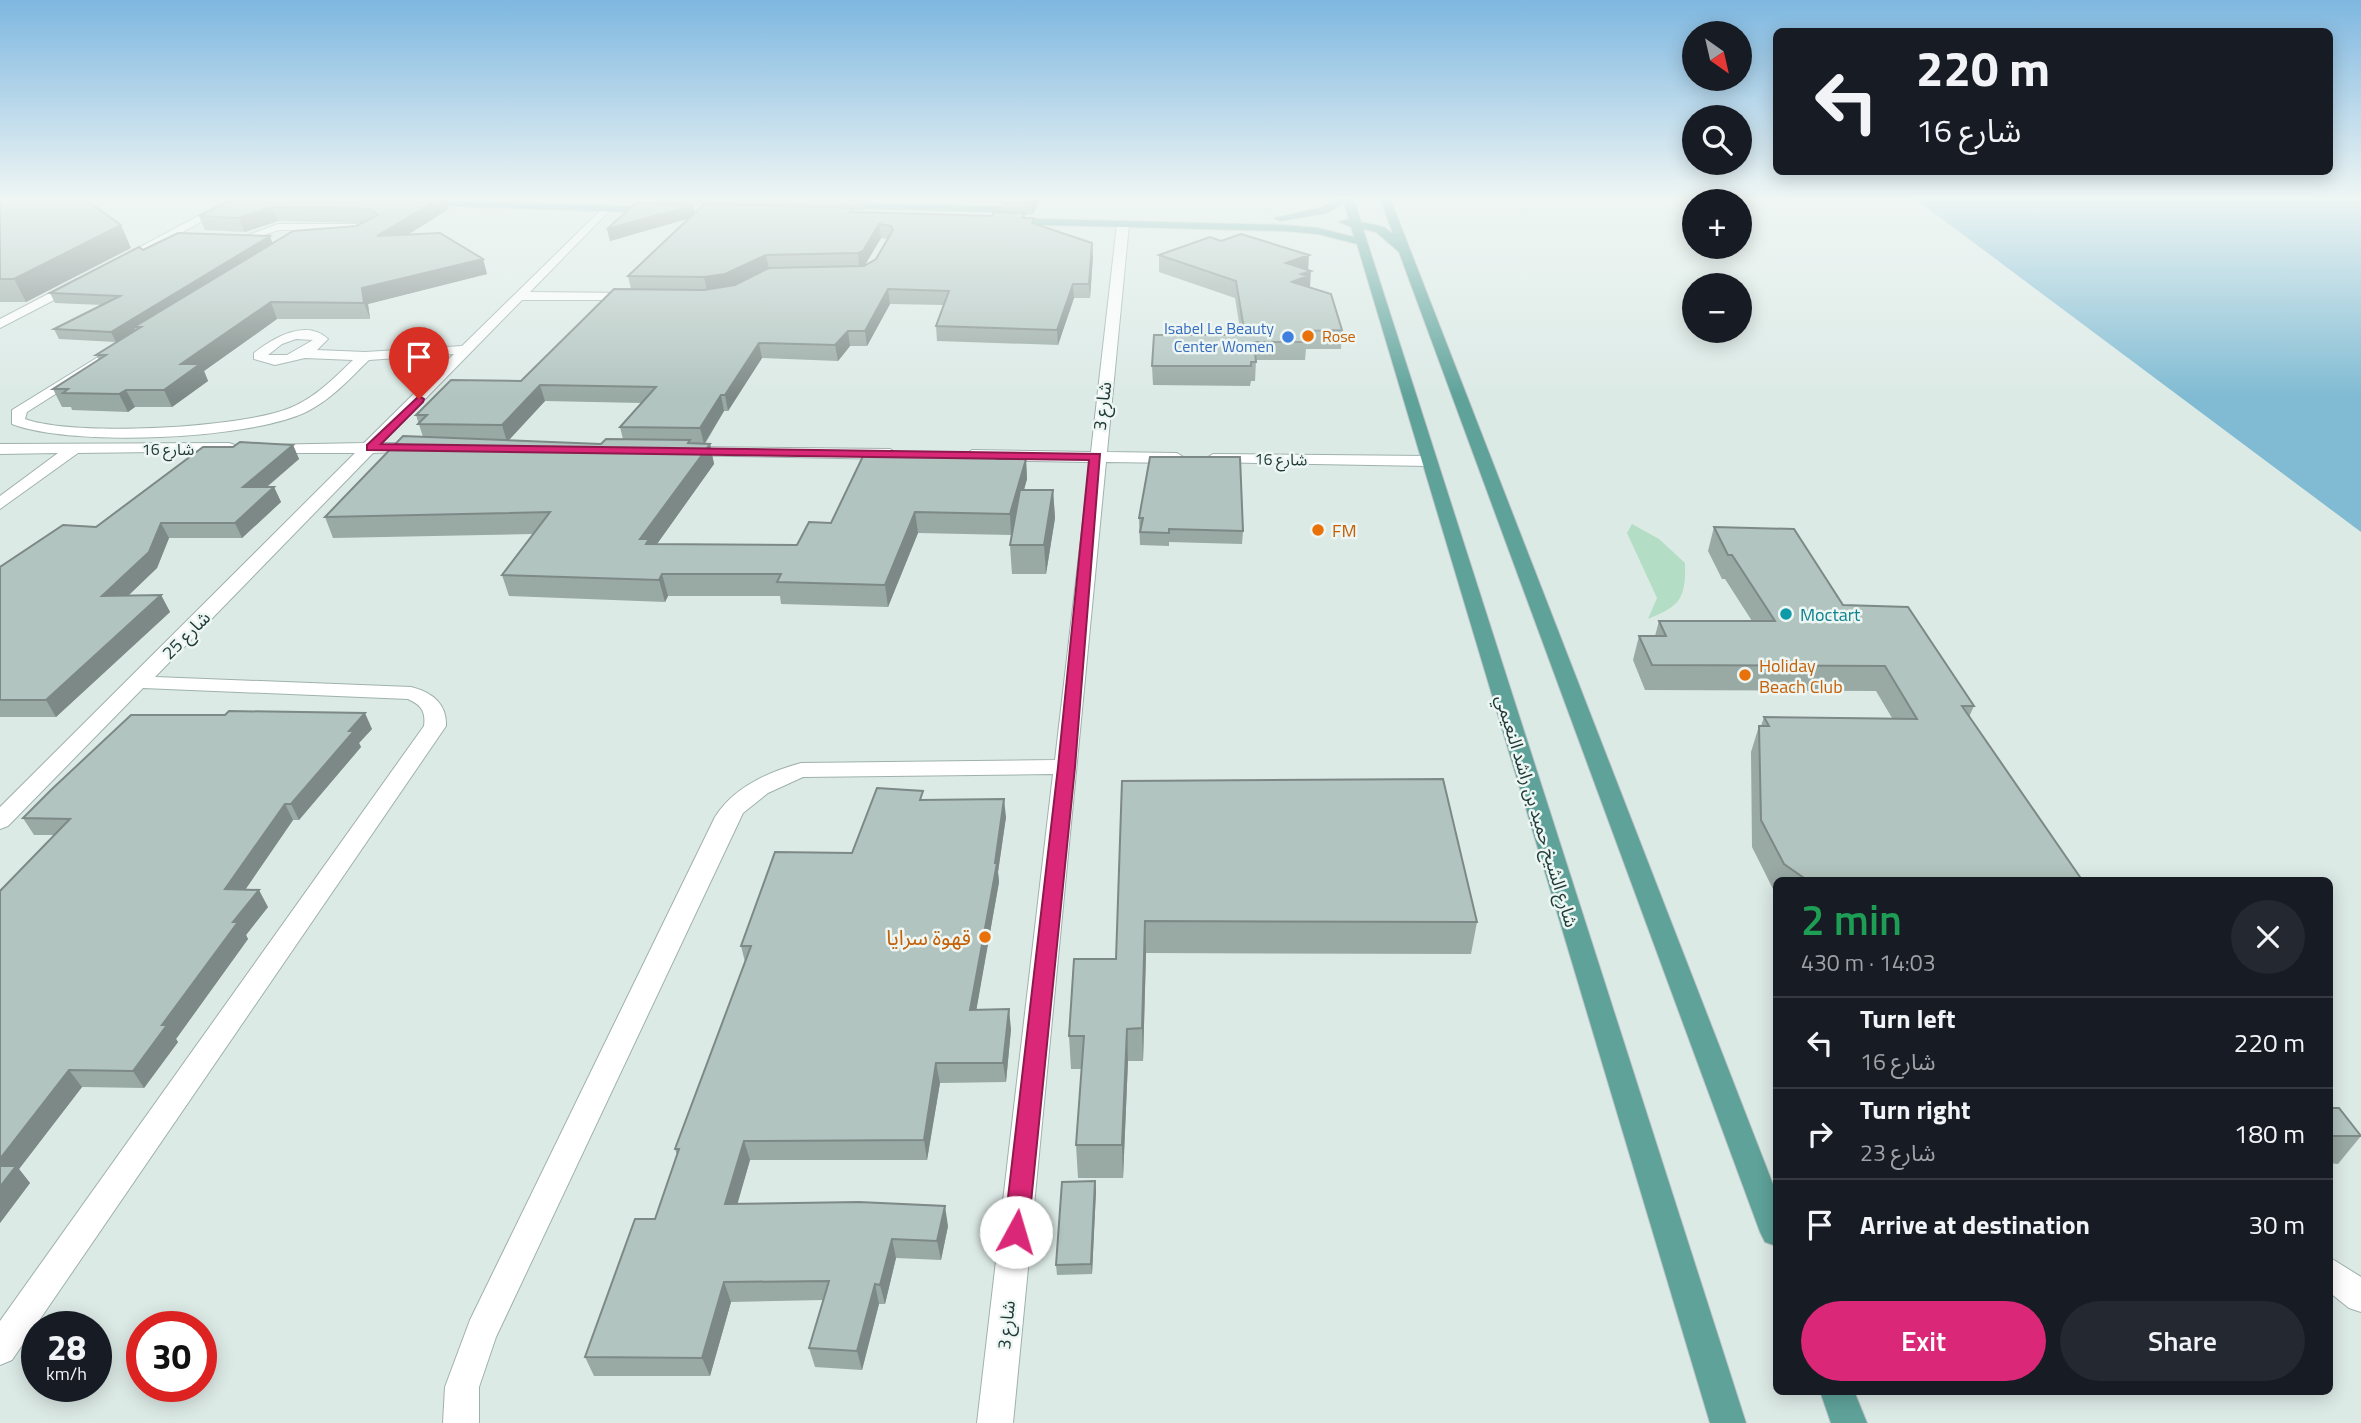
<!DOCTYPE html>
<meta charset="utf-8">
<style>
:root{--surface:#171b24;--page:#242831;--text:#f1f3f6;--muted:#9ea1a6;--line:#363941;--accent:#db2777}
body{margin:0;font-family:"Titillium Web","Noto Sans Arabic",sans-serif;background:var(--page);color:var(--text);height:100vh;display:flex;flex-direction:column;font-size:26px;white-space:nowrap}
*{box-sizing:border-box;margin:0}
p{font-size:23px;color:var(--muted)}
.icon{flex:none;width:38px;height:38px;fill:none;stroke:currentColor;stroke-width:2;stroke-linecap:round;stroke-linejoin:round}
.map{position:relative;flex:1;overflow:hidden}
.side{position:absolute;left:1773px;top:877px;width:560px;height:518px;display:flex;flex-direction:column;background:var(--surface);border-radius:10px;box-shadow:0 4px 18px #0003}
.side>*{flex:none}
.guide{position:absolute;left:1773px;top:28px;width:560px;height:147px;border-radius:10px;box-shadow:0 4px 18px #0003;background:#171b24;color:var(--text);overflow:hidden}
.needle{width:46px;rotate:146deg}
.fabs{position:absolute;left:1682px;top:21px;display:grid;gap:14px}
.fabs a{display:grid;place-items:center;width:70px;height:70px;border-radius:50%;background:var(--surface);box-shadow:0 4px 18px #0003;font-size:35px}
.speed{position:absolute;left:21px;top:1311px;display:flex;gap:14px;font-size:35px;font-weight:700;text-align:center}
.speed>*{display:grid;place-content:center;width:91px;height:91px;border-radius:50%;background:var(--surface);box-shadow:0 4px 18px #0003;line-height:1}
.speed small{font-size:18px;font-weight:400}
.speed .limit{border:10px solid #d22;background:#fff;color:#111}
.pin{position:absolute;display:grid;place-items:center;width:60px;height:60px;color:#fff;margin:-72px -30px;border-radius:50% 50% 50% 0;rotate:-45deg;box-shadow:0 0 7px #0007}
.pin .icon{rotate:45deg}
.me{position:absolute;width:77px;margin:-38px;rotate:6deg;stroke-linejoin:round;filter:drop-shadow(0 0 5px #0008)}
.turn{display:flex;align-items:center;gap:24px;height:147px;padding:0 28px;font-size:32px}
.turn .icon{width:91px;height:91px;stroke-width:2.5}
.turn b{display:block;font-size:49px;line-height:60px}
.round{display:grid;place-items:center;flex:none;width:74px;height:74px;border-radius:37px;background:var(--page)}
.head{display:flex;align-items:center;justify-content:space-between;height:119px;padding:0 28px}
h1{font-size:42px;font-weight:600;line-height:52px;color:#1e9e55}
.button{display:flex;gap:14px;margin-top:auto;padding:14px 28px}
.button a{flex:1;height:80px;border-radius:42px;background:var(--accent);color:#fff;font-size:28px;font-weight:600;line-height:80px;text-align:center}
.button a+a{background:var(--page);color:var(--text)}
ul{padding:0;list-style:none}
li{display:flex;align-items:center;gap:21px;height:91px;padding:0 28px;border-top:2px solid var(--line)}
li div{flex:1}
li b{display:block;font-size:26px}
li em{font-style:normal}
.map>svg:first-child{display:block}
.green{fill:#b3ddc4}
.water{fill:#80bbd3}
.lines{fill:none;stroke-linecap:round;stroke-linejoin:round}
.minor-casing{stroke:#9fb1ae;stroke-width:2}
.major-casing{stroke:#bcc4c3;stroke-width:2}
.minor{fill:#fff;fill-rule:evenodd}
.major{fill:#5ea29a;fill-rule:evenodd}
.wall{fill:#99a9a4;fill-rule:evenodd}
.shaded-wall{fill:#7d8986}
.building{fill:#b2c4bf;stroke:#7d8986;stroke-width:2}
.route{fill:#db2777;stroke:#8e194d;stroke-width:2}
.food-dot{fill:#e8710a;stroke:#edf6f3;stroke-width:2.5}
.shop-dot{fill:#3f7fe0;stroke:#edf6f3;stroke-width:2.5}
.culture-dot{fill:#0f9aa8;stroke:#edf6f3;stroke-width:2.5}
.labels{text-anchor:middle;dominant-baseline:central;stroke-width:5;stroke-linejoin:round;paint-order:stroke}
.far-shop-label{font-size:16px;fill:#366cbe;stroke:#edf6f3;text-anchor:end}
.far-food-label{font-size:16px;fill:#c56008;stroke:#edf6f3;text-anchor:start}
.far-street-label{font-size:16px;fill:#1e3936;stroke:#edf6f3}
.street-label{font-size:18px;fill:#1e3936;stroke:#edf6f3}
.food-label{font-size:18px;fill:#c56008;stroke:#edf6f3;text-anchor:start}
.culture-label{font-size:18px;fill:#0d838f;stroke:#edf6f3;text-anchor:start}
.near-food-label{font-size:21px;fill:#c56008;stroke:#edf6f3;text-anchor:end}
</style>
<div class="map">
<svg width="2361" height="1423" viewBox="0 0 2361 1423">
<rect width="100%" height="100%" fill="#dceae6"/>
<path class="green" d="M1632,524L1659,539L1685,563C1686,599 1680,606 1648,619L1657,598L1627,533Z"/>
<path class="water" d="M1914,198H2361V532Z"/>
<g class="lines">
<g class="minor-casing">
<path id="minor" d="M232,198H245L122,265L112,262Z
M649,198H661V199L656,202Z
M606,205L612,208L610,210L530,292L633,293L639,297L638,300H522L382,443H418L424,445V451L373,453L155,677L411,687C431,692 447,703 446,726L12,1360L0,1365V1321L424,726C426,711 421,705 408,699L143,688L8,826L0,829V807L355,453H268L262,451V445L364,443L454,354L369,360C350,378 332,399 308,411C251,440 71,447 12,424V410L98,357L105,361L103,364L27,412L25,419C73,437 242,428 290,408C315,398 334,378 353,360L305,358L275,365L254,359V353C273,338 306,318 328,339L317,350L365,352L462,346ZM296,339L313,340L287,355H268L282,344Z
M1123,221L1129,224L1107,452L1177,453L1185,458L1177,463L1106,462L1013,1423H977L1053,774L803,777L768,793L743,813L496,1337L479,1387V1423H443L445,1387L470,1320L715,817C734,787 768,772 801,763L1055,760L1090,462L972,460L964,455L972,450L1091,452L1117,224Z
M278,224H366L372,227L366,230H317L286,248L282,246V242L301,230H279L249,240L243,237Z
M77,279L83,283L81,286L0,328V319Z
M229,443L235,445V451L78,453L0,509V496L58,453L0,454V444Z
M685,447L890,449L898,454L890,459L679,455L677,452Z
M1213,454L1428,456L1436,461L1428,466L1207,462L1205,459Z
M2329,1257L2361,1277V1312L2349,1308L2329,1292Z"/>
</g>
<g class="major-casing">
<path id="major" d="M1338,198H1353L1361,222L1384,227L1393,234L1380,198H1390L1776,1192V1246L1765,1242L1760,1232L1399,252L1376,232L1363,229L1746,1423H1710L1357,244L1318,234L1285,231L1006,224L1000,221L1006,218L1285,225L1318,228L1354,237L1351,227L1339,222L1349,219L1344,203L1327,213L1280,221L1274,218L1320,208Z
M415,200L656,207L662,210L656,213L419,205L414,202Z
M838,203L1023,207L1029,210L1023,213L842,208L838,207Z
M1820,1391H1854L1867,1423H1831Z"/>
</g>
<use href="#minor" class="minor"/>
<use href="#major" class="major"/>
</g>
<path class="wall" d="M0,198L131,248L26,302H0Z
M236,198H468H446L449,209L408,234L483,259L487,274L368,304L370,319H277L204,371L208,381L172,407H135L128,412L72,410L71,407H62L53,389L99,360L96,355L135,330L116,342L59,339L54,329L102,305L55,303L50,293L143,250L270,236L272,243L356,226L362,223L278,221L245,232L205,230L199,216Z
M656,198H875L864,210H853L854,212L992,216L1002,212L1001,202L1004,198H1042L1032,215H1025V218L1034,224L1093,257L1090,298H1074L1058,345L937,341L936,326L943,305L890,304L867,346H850L838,361L762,358L728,411H724L705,444H710L714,464L657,544L797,545L831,523L999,454V459H1026L1027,479L1024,490H1053L1055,518L1046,574H1012L1010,545L1011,535L918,533L888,607L781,604L780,596H668L665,602L509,596L502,575L533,534L333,538L325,517L423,437L416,415L521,381L631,289L628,276L688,219L610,241L658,204ZM694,205H702L695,212ZM881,238L888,239L876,259L865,265ZM545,401L642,403L620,427L623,439L601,444L509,440Z
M1159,255L1308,270L1310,288L1342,330L1341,349H1306L1305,360H1256L1255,381H1251L1250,386L1153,385L1152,366L1241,335L1235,298L1159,272Z
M293,445L299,459L267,487H274L281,502L242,538H169L157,568L128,596L161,595L170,612L56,717H0V567L96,527L233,447Z
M1139,518L1243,531L1242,544L1169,542V546L1140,545Z
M1714,527L1843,605L1974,706L1969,717L2082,880H1776V892L1774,891L1752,847L1751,752L1759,726H1761L1764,717L1892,718L1876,691L1645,690L1633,660L1639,636H1655L1659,621H1752L1725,579H1722L1708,551Z
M372,729L359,743L361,747L299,820H293L245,890L268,907L246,935L248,939L176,1039L178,1042L144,1088L82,1087L19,1169L30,1183L0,1223L54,835H34L23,818Z
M1122,781L1477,922L1471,954L1146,953L1143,1061H1128L1123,1178H1078L1076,1145L1082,1069H1071L1069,1036L1116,959Z
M924,800L1006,817L998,872L999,882L976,1010L1011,1029L1006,1082L940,1083L927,1160H750L737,1204L948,1226L941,1260L896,1258L885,1304H879L862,1370L815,1367L809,1348L823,1300L731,1302L710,1376H594L585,1357L655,1219L677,1155L675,1149L745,962L741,946L852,853Z
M2329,1108L2361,1136L2338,1164L2329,1163Z
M1095,1181L1096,1191L1092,1274L1057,1275L1056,1265Z"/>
<path class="shaded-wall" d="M440,198H446L449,209L382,251L377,236Z
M865,198H875L864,210L863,200Z
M1035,198H1042L1032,215L1031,203Z
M694,205L696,216L610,241L607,229Z
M273,207L278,221L245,232L239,218Z
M879,224L881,238L865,265L859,267L858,253Z
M121,225L131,248L26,302L14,279Z
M270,236L273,245L134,327L135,330L116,342L111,332Z
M1092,243L1093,257L1090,298L1089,284Z
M766,255L769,269L728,288L707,291L704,277Z
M1309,255L1308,272L1286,263Z
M483,259L487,274L368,304L370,319L364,303L362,288Z
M1311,271L1310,288L1292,282L1301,274Z
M1073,284L1074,298L1058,345L1057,330Z
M888,289L890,304L867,346L865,331Z
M271,302L277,319L204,371L208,381L172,407L164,390L181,364Z
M848,331L850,346L838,361L835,345Z
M759,343L762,358L728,411L725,395Z
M540,385L545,401L507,442L502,425Z
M126,390L135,407L128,412L119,394Z
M721,395L724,411L704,444L700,428Z
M710,444L714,464L652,551L640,539Z
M293,445L299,459L249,502L243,487Z
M1026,459L1027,479L1011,535L1010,514Z
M274,487L281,502L242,538L235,523Z
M1053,490L1055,518L1046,574L1044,545Z
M915,512L918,533L888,607L885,585Z
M161,523L169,538L157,568L111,612L102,596Z
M662,574L668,596L665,602L659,580Z
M161,595L170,612L56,717L46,700Z
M365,713L372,729L359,743L361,747L299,820L291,804L349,731Z
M1004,799L1006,817L998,872L999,882L973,1029L970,1010L995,863Z
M285,804L293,820L234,906L225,889Z
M259,890L268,907L246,935L248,939L176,1039L178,1042L144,1088L133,1071L162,1025L233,922Z
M1145,921L1146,953L1143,1061L1142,1028Z
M1009,1009L1011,1029L1006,1082L1003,1063Z
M1127,1029L1128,1061L1123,1178L1122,1145Z
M936,1063L940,1083L927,1160L924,1140Z
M69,1070L82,1087L19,1169L30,1183L0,1223V1159Z
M744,1141L750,1160L732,1223L725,1204Z
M1095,1181L1096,1191L1092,1274L1091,1264Z
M945,1206L948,1226L941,1260L937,1241Z
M892,1239L896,1258L885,1304L880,1285Z
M724,1282L731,1302L710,1376L702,1358Z
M875,1284L879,1304L862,1370L857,1351Z"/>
<path class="building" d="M0,198H83L121,225L14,279H0Z
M236,198H440L377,236L440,233L483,259L362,288L364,303L271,302L181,364H200L164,390H126L119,394L63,393L68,389H53L106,355H96L141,327H134L293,231L356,226L378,215L370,209L273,207L239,218L199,216Z
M789,198H865L863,200Z
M1004,198H1035L1031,203L1001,202Z
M636,203L694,205L607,229Z
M704,204L853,208L850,212L926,214L992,216L994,212L1025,213L1022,218H1034L1032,223L1092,243L1089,284H1073L1057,330L936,326L949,291L888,289L865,331H848L835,345L759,343L725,395H721L700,428L620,427L656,387L540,385L502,425L418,424L427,415H416L451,380L521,381L614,289L704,290L735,285L769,268L864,266L876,259L893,230L891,226L879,224L863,251L858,253L766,255L725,274L704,277L628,276Z
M178,233L270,236L111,332L54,329L120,296L50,293L139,247L143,250Z
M1241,234L1309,255L1286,263L1311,271L1301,274L1307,276L1292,282L1331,294L1342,330L1305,331L1306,342H1254L1256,362H1251V366H1152L1154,335H1245L1236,281L1159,255L1210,237L1221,241Z
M403,436L601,444L606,439L690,440L688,443L710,444L640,539H649L646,544L797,545L809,522L831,523L865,452L999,454L997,459H1026L1010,514L915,512L885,585L777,582L781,574H662L659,580L502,575L550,512L325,517Z
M240,442L293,445L243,487H274L235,523H161L149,552L102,596L161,595L46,700H0V567L63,525L96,527L203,447H233Z
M1150,457H1240L1243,531L1169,529V533L1140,532L1143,518H1139Z
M1020,490H1053L1044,545H1010Z
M1714,527L1794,529L1843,605L1908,607L1974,706H1962L2082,880H1807L1784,864L1761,820L1759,726H1769L1764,717L1917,719L1885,666L1652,665L1639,636H1666L1659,621H1775L1732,555H1728Z
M229,711L365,713L349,731H354L291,804H285L225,889L259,890L233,922H238L162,1025H167L133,1071L69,1070L0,1159V891L70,819L23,818L52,789L131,715H225Z
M1443,779L1477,922L1145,921L1142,1028L1127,1029L1122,1145H1076L1084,1036H1069L1074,959H1116L1122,781Z
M877,788L923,791L920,800L1004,799L995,863H997L970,1010L1009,1009L1003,1063H936L924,1140L744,1141L725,1204L859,1202L945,1206L937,1241L892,1239L880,1285L875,1284L857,1351L809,1348L829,1281L724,1282L702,1358L585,1357L635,1219H655L679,1149H675L751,946H741L775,852L852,853Z
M2329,1108H2339L2361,1136H2329Z
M0,1166H16L0,1187Z
M1095,1181L1091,1264L1056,1265L1062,1182Z"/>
<linearGradient id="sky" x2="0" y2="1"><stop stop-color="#7eb7e0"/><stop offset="0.5" stop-color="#eff6f4"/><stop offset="1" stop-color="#eff6f4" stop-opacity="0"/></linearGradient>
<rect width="2361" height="397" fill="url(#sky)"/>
<path class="route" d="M419,396L424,399L423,402L381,444L1100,454L1075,767L1028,1232L1025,1239L1016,1242L1008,1239L1004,1232L1058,767L1089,460L367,450V445Z"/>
<g class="food-dot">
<circle cx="1308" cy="336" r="7"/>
<circle cx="1318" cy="530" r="7"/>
<circle cx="1745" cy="675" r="7"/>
<circle cx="985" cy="937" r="7"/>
</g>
<circle class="shop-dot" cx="1288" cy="337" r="7"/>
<circle class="culture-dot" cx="1786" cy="614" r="7"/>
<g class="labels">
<g class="far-shop-label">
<text x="1274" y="328">Isabel Le Beauty<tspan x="1274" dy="18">Center Women</tspan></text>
</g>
<g class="far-food-label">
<text x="1322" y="336">Rose</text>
</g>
<g class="far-street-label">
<text x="168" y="449">شارع 16</text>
<text transform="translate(1281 459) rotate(1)">شارع 16</text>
</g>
<g class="street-label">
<text transform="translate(1102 406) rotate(-83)">شارع 3</text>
<text transform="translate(186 635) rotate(-45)">شارع 25</text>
<text transform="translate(1537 811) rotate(73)">شارع الشيخ حميد بن راشد النعيمي</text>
<text transform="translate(1006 1325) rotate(-84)">شارع 3</text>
</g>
<g class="food-label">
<text x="1332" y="530">FM</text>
<text x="1759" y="665">Holiday<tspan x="1759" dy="21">Beach Club</tspan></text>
</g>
<g class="culture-label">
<text x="1800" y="614">Moctart</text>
</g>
<g class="near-food-label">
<text x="971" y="937">قهوة سرايا</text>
</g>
</g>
</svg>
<div class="fabs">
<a><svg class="needle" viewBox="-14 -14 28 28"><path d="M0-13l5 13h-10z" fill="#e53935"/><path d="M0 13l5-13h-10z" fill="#9ea1a6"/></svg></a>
<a><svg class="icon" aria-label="search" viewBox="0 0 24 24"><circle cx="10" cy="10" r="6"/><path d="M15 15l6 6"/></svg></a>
<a>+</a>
<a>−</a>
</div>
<div class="speed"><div>28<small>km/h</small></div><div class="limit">30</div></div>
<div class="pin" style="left:419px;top:399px;background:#d93025"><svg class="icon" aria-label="arrive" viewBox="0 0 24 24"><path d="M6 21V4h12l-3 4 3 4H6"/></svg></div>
<svg class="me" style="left:1016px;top:1232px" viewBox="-20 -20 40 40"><circle r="19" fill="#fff"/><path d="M0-13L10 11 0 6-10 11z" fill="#db2777"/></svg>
<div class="guide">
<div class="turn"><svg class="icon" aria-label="left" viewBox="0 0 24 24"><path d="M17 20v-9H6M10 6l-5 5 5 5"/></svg><div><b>220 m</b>شارع 16</div></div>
</div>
<section class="side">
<div class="head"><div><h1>2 min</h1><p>430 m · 14:03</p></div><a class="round"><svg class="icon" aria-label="close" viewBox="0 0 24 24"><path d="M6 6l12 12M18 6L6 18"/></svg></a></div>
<ul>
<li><svg class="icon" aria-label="left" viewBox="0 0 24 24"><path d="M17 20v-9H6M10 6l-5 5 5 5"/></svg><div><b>Turn left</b><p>شارع 16</p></div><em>220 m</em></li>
<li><svg class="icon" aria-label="right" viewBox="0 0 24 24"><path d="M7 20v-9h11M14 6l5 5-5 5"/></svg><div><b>Turn right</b><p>شارع 23</p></div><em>180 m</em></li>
<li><svg class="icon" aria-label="arrive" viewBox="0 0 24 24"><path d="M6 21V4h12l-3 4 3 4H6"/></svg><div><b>Arrive at destination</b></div><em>30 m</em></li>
</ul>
<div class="button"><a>Exit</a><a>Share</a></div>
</section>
</div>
